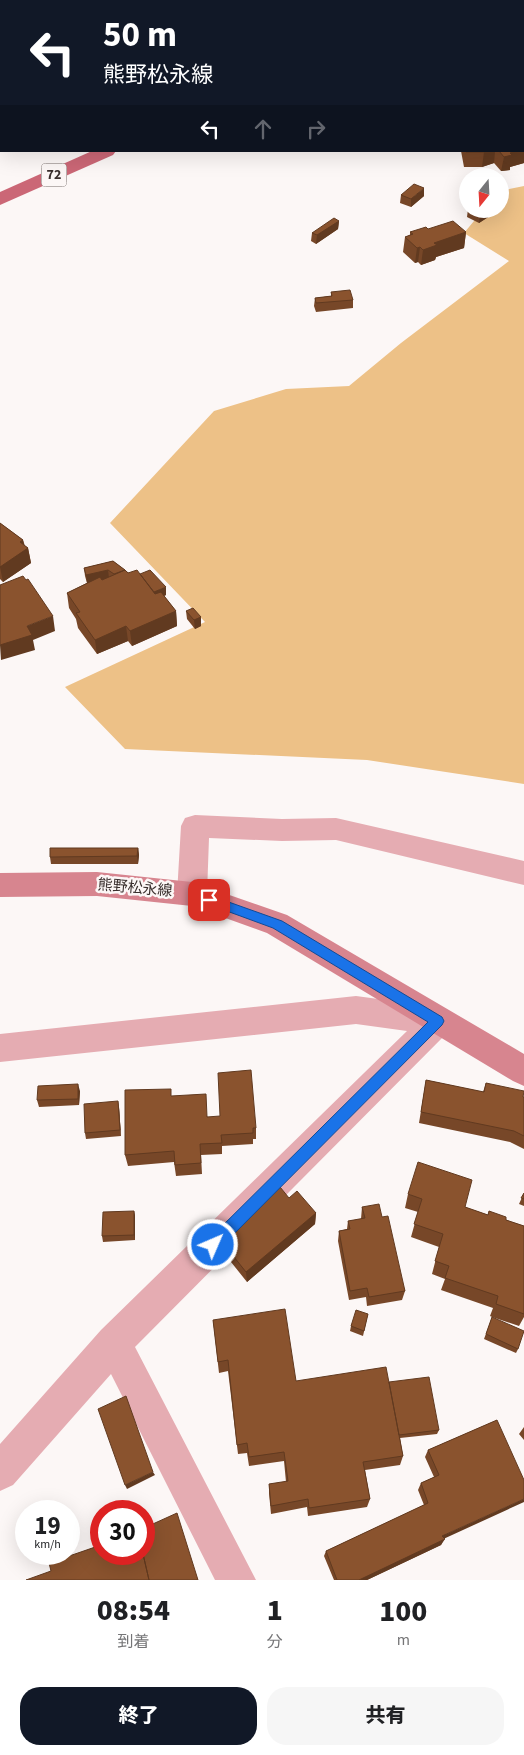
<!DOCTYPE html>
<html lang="ja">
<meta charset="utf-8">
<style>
:root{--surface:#fff;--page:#f6f6f6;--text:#202124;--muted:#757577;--accent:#111827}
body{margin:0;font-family:"Source Sans 3","Noto Sans JP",sans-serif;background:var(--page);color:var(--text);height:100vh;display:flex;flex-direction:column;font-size:19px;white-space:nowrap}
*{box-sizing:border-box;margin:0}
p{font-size:16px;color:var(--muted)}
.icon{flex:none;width:28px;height:28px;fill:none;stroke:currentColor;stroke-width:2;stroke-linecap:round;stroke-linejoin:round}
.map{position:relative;height:1580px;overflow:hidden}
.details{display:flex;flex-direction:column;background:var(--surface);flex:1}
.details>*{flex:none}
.guide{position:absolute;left:0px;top:0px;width:525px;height:152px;box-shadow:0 5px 20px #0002;background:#111827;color:#fff;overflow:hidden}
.needle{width:32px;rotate:198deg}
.tools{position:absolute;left:459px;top:168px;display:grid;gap:10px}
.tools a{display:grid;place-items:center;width:50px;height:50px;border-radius:50%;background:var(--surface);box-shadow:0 5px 20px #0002;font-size:25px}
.speed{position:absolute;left:15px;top:1500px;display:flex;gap:10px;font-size:25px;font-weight:700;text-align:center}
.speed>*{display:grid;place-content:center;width:65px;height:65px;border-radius:50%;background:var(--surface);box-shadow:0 5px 20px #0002;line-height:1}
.speed small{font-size:12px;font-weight:400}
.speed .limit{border:8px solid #d22;background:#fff;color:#111}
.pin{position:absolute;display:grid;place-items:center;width:42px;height:42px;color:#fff;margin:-21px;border-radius:10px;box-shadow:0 2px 8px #0006}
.me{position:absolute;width:55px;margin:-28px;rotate:45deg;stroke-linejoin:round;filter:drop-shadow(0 0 4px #0008)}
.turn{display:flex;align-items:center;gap:18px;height:105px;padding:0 20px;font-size:22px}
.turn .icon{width:65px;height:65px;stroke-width:2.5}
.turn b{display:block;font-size:35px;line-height:42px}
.lanes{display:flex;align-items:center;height:48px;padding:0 20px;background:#0003;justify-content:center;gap:25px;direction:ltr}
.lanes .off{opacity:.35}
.eta{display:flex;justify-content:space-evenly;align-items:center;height:85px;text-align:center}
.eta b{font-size:30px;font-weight:800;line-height:35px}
.primary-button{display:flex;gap:10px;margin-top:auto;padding:10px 20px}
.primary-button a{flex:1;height:58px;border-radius:20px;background:var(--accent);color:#fff;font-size:20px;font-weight:800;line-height:58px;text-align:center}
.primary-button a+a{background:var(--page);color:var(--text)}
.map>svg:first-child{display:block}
.forest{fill:#edc187}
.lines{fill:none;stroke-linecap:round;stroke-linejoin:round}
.service{stroke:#e5acb2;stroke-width:19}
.minor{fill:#e5acb2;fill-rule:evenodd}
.secondary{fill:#d7858f;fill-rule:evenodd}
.primary{fill:#cb6776;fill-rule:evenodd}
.wall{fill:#774728}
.shaded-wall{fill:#613a20}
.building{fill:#8a532e;stroke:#613a20}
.route{fill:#1a73e8;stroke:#114b97}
.labels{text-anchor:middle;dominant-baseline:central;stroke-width:5;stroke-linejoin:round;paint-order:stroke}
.shield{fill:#fcf7f6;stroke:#746b69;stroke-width:1}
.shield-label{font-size:14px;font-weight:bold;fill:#392f2d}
.street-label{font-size:15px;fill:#392f2d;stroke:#fcf7f6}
</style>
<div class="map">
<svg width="524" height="1580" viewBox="0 0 524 1580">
<rect width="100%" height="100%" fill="#fcf7f6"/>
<path class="forest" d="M524,186V784L367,760L125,749L65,687L205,622L110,523L214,411L286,389L349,386L401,343L509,261L464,233L484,209H500V191Z"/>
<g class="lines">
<path class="service" d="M52,1L54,0
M524,26V25
M0,47L1,46"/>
<path class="minor" d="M195,815L282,819L336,818L524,861V885L336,840L282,841L209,838L207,894L202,903L192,906L182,903L177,894L181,826L185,818Z
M356,996L438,1007L449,1011L453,1021L449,1031L135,1347L256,1580H215L111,1374L13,1485L0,1491V1444L101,1330L407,1031L356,1024L0,1062V1034Z"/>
<path class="secondary" d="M97,872L192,882L287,915L524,1054V1086L513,1081L267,933L192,906L97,896L0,897V873Z"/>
<path class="primary" d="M92,151H116L113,155L0,205V192Z"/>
</g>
<path class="wall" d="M524,84V163L510,167V170L501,171L494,163L482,167H464L461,151H524Z
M401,195L424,196L411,207L400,203Z
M468,209L496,212L479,223L467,217Z
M339,221L338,229L316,244L311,241L312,233Z
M428,229L466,232L464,248L436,257L435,260L421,265L418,262L415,263L403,252L405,237L410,235V232Z
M331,292L353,300V308L316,312L314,306L315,298L331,296Z
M0,523L23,540L25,546L28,548L31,563L3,582L0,579Z
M113,561L129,573L140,574L166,595L164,596L176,611L177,626L132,646L128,641L97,654L78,628L76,619L69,608L67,593L87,583L85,576L84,568Z
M186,611L201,617V626L195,629L187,619Z
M138,848L139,855L138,864H51L50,857Z
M426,1080L483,1092L486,1083L524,1097V1149L510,1142L419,1123Z
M80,1091L79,1105L39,1107L37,1100Z
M172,1096L208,1117L256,1128V1139H253V1144L222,1146V1154L201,1155L202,1174L176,1176L174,1162L128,1166L125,1155Z
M118,1101L119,1107L121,1136L86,1139L85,1133Z
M524,1193V1206L519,1204Z
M408,1194L465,1207L488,1215L489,1211L506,1220L524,1226V1317L519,1326L492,1317L518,1349L516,1353L484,1339L492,1317L490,1316L493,1308L441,1290L445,1279L432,1274L439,1247L411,1237L418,1212L405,1208Z
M289,1198L316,1213L315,1224L247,1282L215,1242L214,1232Z
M362,1207L382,1217L405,1291L402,1300L367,1306L366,1297L349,1300L338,1241L339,1231L347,1229L348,1221L361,1219Z
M134,1211L135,1216V1240L103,1242L102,1236Z
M368,1314L363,1336L350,1331L351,1326Z
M213,1320L296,1381L389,1382L439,1430L437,1434L400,1438L403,1456L400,1465L365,1470L370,1499L367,1507L308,1516L307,1507L271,1514L269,1493V1484L286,1482L284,1461L249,1466L247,1453L238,1454L228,1371L219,1373Z
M497,1420L441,1545L367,1580H334L324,1556L326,1551L424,1505L418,1490L421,1483L434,1477L425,1457L428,1450Z
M524,1427V1440L519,1434Z"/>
<path class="shaded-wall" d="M77,0H103L94,1H77Z
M121,0H149V1H122Z
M524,149V163L510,167V170L501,171L504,157L510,153L515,151H524Z
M487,151H495L494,163L482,167L484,152Z
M424,188V196L411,207V199Z
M489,209H496V212L479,223L480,215Z
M339,221L338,229L316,244L317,235Z
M466,232L464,248L436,257L435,260L421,265L423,250L434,243Z
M420,247L418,262L415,263L417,248Z
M23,540L25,550L28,548L31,563L3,582L0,567L20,542Z
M108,570L109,578L87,583L86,575Z
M166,587V595L151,601L150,593Z
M176,611L177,626L132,646L130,631Z
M53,616L55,631L33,640L35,650L1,660L0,645L27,626Z
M201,617V626L195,629L194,620Z
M126,626L128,641L97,654L95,640Z
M138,848L139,855L138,864L137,856Z
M78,1084L80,1091L79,1105L78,1099Z
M118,1101L119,1107L121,1136L120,1130Z
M134,1211L135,1216V1240L134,1235Z
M316,1213L315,1224L247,1282L246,1272Z
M153,1472L155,1475L127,1489L125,1485Z
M524,1499V1502L439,1541L442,1536Z
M445,1539L441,1545L367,1580H359Z"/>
<path class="building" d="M465,151H487L484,152H466Z
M499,151H515L510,153L512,155L504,157Z
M414,184L424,188L411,199L401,195Z
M468,209H489L480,215Z
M334,218L339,221L317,235L312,233Z
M453,221L466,232L434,243L437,245L423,250L420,247L417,248L405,237L413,234L410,232L426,227L428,229Z
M350,290L353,300L316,303L315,298L332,296L331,292Z
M0,523L23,540L20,542L28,548L0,567Z
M113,561L125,570L114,574L108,570L86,575L84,568Z
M125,570L128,573L137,570L155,594L161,592L176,611L130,631L126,626L95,640L76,613L80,612L67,593L100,577L102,580Z
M150,570L166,587L154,592L140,574Z
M23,576L26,580L28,579L53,616L27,626L32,635L0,645V585Z
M193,608L201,617L194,620L186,611Z
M50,848H138L137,856L50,857Z
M251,1070L256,1128H253V1133L221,1135L222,1143L200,1144L201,1163L175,1165L174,1151L125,1155V1090L171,1089V1096L206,1094L207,1117L220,1116L218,1073Z
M426,1080L484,1092L486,1083L524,1091L523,1097H524V1136L514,1131L421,1112Z
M78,1084V1099L37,1100L38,1086Z
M118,1101L120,1130L85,1133L84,1104Z
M418,1162L472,1180L465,1207L488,1215L489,1211L506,1217V1220L524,1226V1314L496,1304L498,1296L445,1278L449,1266L435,1261L443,1234L414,1224L422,1199L408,1194Z
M276,1182L289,1198L297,1191L316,1213L246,1272L214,1232Z
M524,1193V1199L521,1198Z
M379,1204L382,1217L388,1216L405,1291L369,1297L367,1288L350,1291L339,1231L350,1229L348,1221L365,1218L362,1207Z
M134,1211V1235L102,1236L103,1212Z
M285,1309L296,1381L386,1367L403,1456L363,1462L370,1499L309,1508L308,1499L271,1506L269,1484L288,1481L284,1452L249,1457L247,1443L237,1445L228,1360L218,1362L213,1320Z
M356,1310L368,1314L364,1331L351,1326Z
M492,1317L524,1331L518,1349L486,1334Z
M429,1377L439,1430L399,1435L389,1382Z
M126,1396L153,1472L125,1485L98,1409Z
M497,1420L524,1480V1499L442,1536L445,1539L359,1580H337L326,1551L428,1503L421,1483L439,1475L428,1450Z
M177,1513L198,1580H149L143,1554H144V1528Z
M101,1545V1554H143L149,1580H26L51,1571L49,1563Z"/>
<path class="route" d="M209,895L282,921L442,1017L444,1021L442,1025L218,1250L213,1252L208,1250L206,1245L208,1240L428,1022L273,928L205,903L203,900L205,896Z"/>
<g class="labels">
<rect class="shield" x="41.5" y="163.5" width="25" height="23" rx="4"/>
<g class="shield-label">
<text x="54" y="175">72</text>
</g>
<g class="street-label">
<text transform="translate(135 888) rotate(5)">熊野松永線</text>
</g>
</g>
</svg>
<div class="tools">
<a><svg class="needle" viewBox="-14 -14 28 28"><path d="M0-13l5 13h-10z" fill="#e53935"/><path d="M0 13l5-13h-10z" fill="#757577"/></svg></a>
</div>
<div class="speed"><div>19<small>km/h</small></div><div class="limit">30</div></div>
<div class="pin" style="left:209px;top:900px;background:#d93025"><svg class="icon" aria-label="arrive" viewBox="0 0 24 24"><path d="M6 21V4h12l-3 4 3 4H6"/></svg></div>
<svg class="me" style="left:213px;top:1245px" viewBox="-20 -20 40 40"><circle r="17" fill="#1a73e8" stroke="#fff" stroke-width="3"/><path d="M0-11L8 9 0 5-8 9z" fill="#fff"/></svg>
<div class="guide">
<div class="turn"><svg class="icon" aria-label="left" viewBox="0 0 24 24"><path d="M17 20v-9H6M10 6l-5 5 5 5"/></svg><div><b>50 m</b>熊野松永線</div></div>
<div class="lanes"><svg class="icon" aria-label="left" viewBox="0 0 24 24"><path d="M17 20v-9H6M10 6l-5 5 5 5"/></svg><svg class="icon off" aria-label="ahead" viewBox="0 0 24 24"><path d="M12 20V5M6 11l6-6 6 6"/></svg><svg class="icon off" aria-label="right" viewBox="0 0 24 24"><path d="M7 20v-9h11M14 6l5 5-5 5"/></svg></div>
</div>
</div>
<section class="details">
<div class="eta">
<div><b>08:54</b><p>到着</p></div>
<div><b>1</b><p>分</p></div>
<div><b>100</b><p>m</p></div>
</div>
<div class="primary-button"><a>終了</a><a>共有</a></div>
</section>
